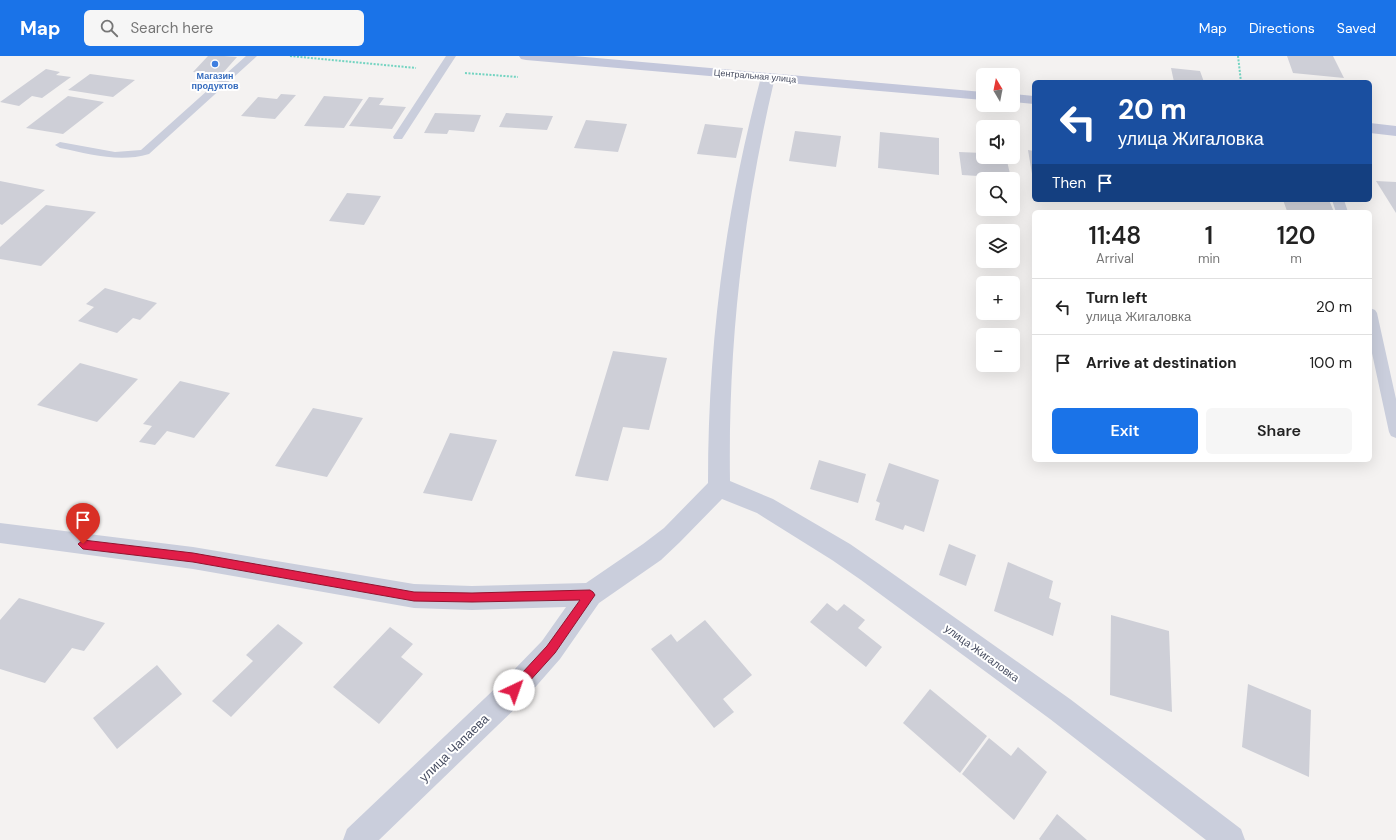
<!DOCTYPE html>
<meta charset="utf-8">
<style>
:root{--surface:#fff;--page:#f6f6f6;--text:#222;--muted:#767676;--line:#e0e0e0;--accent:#1a73e8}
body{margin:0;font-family:"DM Sans",sans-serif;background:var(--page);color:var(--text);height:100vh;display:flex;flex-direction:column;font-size:15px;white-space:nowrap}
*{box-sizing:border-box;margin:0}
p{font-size:13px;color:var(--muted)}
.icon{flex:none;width:22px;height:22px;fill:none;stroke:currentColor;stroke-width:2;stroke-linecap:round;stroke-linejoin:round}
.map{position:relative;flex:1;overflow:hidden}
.sheet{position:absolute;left:1032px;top:154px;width:340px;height:252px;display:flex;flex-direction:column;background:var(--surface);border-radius:6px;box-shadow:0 4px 16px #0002}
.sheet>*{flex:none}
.top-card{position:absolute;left:1032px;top:24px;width:340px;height:122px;border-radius:6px;box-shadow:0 4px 16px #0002;background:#1a4fa0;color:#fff;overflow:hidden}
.needle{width:26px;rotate:350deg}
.buttons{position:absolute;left:976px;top:12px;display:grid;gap:8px}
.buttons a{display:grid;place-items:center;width:44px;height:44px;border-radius:6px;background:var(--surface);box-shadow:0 4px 16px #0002;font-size:20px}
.pin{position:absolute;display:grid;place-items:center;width:34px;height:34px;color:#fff;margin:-41px -17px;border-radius:50% 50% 50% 0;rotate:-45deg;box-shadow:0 0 4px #0007}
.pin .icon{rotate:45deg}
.me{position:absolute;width:44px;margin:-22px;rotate:42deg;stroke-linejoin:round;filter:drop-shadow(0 0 3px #0008)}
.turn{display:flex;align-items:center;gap:14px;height:84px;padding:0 20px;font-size:18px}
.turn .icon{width:52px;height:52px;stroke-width:2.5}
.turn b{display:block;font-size:28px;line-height:34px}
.then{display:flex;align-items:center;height:38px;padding:0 20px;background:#0003;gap:8px;font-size:15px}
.eta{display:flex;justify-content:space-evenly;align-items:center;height:68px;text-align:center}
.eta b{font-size:24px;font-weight:600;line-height:28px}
.cta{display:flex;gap:8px;margin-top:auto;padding:8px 20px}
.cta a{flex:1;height:46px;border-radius:6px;background:var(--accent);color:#fff;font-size:16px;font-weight:600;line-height:46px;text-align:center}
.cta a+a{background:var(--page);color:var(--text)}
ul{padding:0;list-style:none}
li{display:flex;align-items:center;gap:12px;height:56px;padding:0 20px;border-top:1px solid var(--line)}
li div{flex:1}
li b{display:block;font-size:15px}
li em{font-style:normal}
header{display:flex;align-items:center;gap:24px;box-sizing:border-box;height:56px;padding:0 20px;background:var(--accent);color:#fff}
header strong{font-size:19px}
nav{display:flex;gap:22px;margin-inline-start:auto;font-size:14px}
.search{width:280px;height:36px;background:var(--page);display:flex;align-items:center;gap:10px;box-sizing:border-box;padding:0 14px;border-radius:6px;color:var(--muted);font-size:15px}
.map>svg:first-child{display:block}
.building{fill:#cecfd7}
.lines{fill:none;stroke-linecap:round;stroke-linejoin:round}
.path{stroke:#73d4c1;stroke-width:2;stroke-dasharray:2 1.5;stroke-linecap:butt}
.lane{fill:#cacedc;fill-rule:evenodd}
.street{fill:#cacedc;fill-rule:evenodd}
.secondary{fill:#c3c7db;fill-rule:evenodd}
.route{fill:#e11d48;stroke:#92132f}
.shop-dot{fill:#3f7fe0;stroke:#fff;stroke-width:1.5}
.labels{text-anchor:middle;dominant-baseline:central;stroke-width:4;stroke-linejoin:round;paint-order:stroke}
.far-shop-label{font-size:9px;font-weight:bold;fill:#366cbe;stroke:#fff}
.far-street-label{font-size:9px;fill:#474d61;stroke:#fff}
.street-label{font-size:11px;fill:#474d61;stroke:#fff}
.near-street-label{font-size:13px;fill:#474d61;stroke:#fff}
</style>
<header>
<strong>Map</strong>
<div class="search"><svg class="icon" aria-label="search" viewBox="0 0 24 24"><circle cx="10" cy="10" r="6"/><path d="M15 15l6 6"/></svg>Search here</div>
<nav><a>Map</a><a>Directions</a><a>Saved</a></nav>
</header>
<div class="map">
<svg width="1396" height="784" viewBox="0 0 1396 784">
<rect width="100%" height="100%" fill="#f4f2f1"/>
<path class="building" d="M208,0H224L237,1L222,18L193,16Z
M1287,0H1333L1344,22L1293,17Z
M1171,12L1200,15L1204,26H1174Z
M46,13L60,16L56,19L71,21L42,42L32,40L19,50L0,46Z
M90,18L135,24L113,41L68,34Z
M281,38L296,39L275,63L241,60L258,41L277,43Z
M68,40L104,46L63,78L26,72Z
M324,40L363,43L344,72L304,70Z
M369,41L384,42L379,49L406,51L392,73L349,70Z
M435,57L481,59L474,76L449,74L447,78L424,77Z
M506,57L553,60L547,74L499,71Z
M586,64L627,68L618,96L574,92Z
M705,68L743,72L736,102L697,98Z
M795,75L841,80L836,111L789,105Z
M880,76L939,82V119L878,112Z
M1028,94L1034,95V119L1032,118Z
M959,96L983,97V101H1006L1011,122L962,119Z
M0,125L45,134L2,169L0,168Z
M1376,125L1396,126V157Z
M347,137L381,140L364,169L329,165Z
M1283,144H1329L1334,156L1287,155Z
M46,149L96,156L41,210L0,203V191Z
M105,232L157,247L140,264L133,262L117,277L78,265L94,251L86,248Z
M613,295L667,302L649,374L623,371L608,425L575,420Z
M80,307L138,323L97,366L37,349Z
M180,325L230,337L194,382L167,375L155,389L139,386L152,370L143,368Z
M313,352L363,362L327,421L275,410Z
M450,377L497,384L472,445L423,437Z
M819,404L866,418L858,447L810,433Z
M889,407L939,424L924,476L905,469L903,474L875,464L880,447L876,445Z
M949,488L976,499L966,530L939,519Z
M1008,506L1053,525L1049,542L1061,547L1053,580L994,555Z
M19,542L105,567L84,595L72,592L45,627L0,613V564Z
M827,547L837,555L844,548L865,564L858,572L882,591L866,611L810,566Z
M1111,559L1169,575L1172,656L1110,639Z
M705,564L752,619L723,643L734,656L714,672L651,593L671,578L677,586Z
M278,568L303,587L231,661L212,645L253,605L246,599Z
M390,571L413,588L401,601L423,618L379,668L333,631Z
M157,609L182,638L117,693L93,662Z
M1248,628L1311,654L1309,721L1242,691Z
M930,633L987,680L960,717L903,667Z
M989,682L1011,700L1018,691L1047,716L1014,764L962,718Z
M1057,758L1087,784H1040L1039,783Z"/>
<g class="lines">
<path class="path" d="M290,0L416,12
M1238,0L1241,26
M465,17L518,21
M1041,25L1059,26"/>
<path class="lane" d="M246,0H257L149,98C119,107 90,98 60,92L55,89L60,86L115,96L141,94Z
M446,0H456L402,83H394L393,81Z
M1332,144H1344L1348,156H1336Z
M1370,252L1375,254L1377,257L1396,343V382L1391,380L1389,376L1370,288Z"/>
<path class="street" d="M768,17L773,18L775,21C743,157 728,286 730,425L773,443L850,488L879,508L1070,643L1241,773L1245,784H1206L1050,663L861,524L832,504L757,457L722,443L680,486L661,504L599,547L560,603L524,644L379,784H343L347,773L504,624L542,585L566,551L472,554L414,552L193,513L0,487V467L193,491L414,528L472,530L586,527L643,488L664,472L708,427C708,286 725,157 761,21L763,18Z"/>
<path class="secondary" d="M519,0H574L983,36V44L526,4L521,3Z
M1013,38L1034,40V48L1013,46Z
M1370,67L1396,70V80L1370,77Z"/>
</g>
<path class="route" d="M83,484L193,497L414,536L472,537L590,534L593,536L595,539L555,597L518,638L514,640L510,638L509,634L510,630L547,590L580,544L472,546L414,545L193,506L83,493L78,488Z"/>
<circle class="shop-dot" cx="215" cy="8" r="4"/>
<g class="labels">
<g class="far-shop-label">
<text x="215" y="20">Магазин<tspan x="215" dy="10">продуктов</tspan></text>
</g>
<g class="far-street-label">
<text transform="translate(755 20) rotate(5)">Центральная улица</text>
</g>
<g class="street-label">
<text transform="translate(982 597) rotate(36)">улица Жигаловка</text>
</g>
<g class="near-street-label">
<text transform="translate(454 692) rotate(-44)">улица Чапаева</text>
</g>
</g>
</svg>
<div class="buttons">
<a><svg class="needle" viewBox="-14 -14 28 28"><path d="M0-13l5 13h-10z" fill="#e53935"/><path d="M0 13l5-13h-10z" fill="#767676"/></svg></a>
<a><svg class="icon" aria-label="sound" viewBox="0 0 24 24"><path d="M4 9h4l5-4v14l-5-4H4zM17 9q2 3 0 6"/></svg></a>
<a><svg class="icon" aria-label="search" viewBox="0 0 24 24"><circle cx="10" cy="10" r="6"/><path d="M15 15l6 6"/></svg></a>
<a><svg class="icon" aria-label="layers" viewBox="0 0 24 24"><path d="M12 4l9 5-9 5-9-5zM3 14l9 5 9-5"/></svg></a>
<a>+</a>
<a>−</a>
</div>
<div class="pin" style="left:83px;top:488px;background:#d93025"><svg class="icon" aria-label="arrive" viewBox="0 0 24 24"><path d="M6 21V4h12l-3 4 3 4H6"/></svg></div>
<svg class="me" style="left:514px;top:634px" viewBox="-20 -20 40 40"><circle r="19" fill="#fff"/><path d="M0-13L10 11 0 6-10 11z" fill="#e11d48"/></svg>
<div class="top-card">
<div class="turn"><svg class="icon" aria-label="left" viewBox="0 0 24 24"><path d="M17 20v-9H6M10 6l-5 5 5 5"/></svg><div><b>20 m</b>улица Жигаловка</div></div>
<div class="then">Then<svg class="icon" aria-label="arrive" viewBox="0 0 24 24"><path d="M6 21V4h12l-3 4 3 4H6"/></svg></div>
</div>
<section class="sheet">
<div class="eta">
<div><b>11:48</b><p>Arrival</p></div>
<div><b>1</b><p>min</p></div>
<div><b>120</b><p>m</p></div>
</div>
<ul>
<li><svg class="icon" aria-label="left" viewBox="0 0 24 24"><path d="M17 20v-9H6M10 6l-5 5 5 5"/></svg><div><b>Turn left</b><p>улица Жигаловка</p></div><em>20 m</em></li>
<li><svg class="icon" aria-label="arrive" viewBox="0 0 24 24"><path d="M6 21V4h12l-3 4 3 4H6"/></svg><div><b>Arrive at destination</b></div><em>100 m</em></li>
</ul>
<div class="cta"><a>Exit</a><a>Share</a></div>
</section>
</div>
